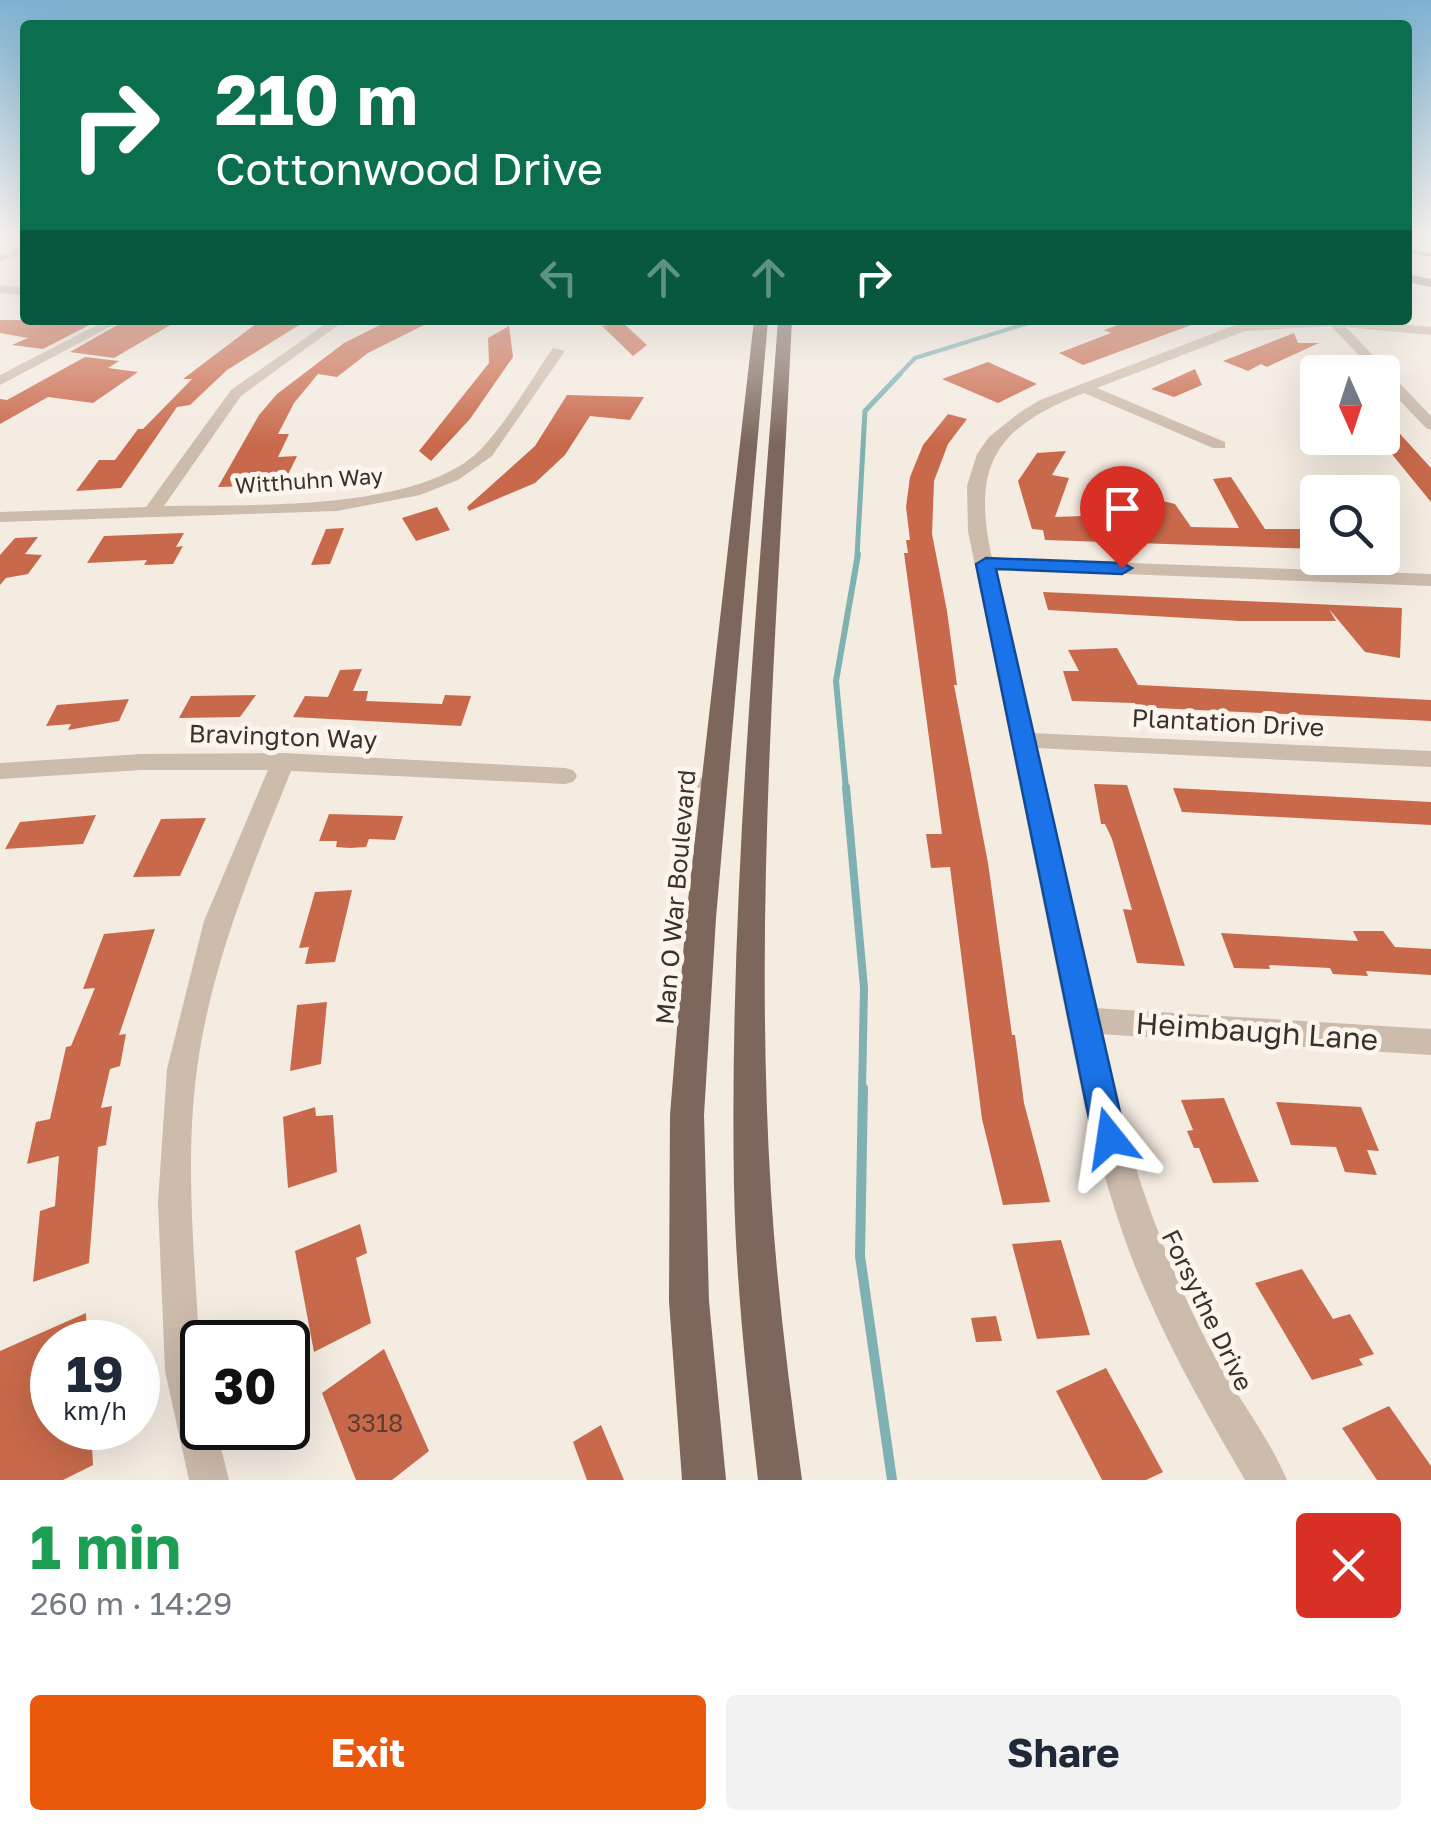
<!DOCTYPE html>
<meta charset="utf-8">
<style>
:root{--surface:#fff;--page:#f2f2f3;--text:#1f2937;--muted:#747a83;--accent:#ea580c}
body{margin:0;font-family:"Golos Text",sans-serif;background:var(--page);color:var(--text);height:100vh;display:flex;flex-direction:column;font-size:38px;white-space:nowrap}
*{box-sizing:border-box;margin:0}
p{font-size:32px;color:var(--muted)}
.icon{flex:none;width:55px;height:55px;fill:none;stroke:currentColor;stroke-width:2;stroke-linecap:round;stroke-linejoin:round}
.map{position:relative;height:1480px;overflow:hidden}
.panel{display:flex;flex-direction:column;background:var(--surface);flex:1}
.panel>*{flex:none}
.banner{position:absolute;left:20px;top:20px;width:1392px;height:305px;border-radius:10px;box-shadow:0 10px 40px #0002;background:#0b6e4f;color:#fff;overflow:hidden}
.needle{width:65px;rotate:177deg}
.controls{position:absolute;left:1300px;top:355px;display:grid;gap:20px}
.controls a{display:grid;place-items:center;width:100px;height:100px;border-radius:10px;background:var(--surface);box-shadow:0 10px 40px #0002;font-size:50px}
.speed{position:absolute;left:30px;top:1320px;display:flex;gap:20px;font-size:50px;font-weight:700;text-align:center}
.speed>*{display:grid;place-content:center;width:130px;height:130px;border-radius:50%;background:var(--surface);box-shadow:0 10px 40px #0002;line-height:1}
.speed small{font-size:25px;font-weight:400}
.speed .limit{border:5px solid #111;border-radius:15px;background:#fff;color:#111}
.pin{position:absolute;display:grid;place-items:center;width:85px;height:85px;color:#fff;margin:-102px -42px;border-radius:50% 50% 50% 0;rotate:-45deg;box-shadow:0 0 10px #0007}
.pin .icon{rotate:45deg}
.me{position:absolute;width:110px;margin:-55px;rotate:345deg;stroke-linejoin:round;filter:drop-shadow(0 0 8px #0008)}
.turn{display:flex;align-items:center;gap:35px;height:210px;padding:0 30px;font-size:45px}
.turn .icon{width:130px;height:130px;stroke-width:2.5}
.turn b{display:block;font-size:70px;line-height:85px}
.lanes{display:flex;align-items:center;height:95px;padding:0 30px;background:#0003;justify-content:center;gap:50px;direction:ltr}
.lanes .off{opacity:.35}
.round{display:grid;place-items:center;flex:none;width:105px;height:105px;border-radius:10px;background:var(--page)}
.overview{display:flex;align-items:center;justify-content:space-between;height:170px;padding:0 30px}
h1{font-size:60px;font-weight:700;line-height:75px;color:#1e9e55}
.button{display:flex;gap:20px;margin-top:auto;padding:20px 30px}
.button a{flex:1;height:115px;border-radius:10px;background:var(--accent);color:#fff;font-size:40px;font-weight:700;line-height:115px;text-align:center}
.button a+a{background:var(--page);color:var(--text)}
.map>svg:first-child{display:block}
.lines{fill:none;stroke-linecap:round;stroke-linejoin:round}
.stream-far4{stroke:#7fb0b2;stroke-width:4}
.stream-far3{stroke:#7fb0b2;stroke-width:5}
.stream-far2{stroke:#7fb0b2;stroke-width:6}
.stream-far1{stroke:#7fb0b2;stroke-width:8}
.stream{stroke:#7fb0b2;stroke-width:10}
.building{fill:#c8694b}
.lane{stroke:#cdbbac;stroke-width:10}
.street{fill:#cdbbac;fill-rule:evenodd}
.secondary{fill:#a18a7d;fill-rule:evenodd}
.primary{fill:#7d675c;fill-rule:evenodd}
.route{fill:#1a73e8;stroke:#114b97;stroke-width:2.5}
.labels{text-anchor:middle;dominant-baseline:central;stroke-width:10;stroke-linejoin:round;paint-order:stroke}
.far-street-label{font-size:22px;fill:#3b302b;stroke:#fbf5ee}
.street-label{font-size:25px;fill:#3b302b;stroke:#fbf5ee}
.near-number-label{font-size:25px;fill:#5e3e33}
.near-street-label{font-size:30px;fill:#3b302b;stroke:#fbf5ee}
</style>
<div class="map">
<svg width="1431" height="1480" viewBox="0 0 1431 1480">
<rect width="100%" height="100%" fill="#f4ebe1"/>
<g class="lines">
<path class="stream-far4" d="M1408,251L1431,255
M897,377L915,358L1038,320"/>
<path class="stream-far3" d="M857,556L865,411L900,374"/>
<path class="stream-far2" d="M846,789L836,681L858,554"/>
<path class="stream-far1" d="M846,787L864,988L862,1091"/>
<path class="stream" d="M863,1088L860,1256L892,1480"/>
</g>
<path class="building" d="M0,320H99L43,349L12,345L28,338L0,333Z
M126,320H179L114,358L70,352Z
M261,320H307L227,370L190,405L177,407L121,488L76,491L99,460H115L138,429H143L192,379H183Z
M1131,320H1193L1194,324L1083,365L1059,353L1111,333L1104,330Z
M388,321L424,325L368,353L337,377L318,374L294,403L278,434H289L278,457L297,456L283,485L218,487L259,415L277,394L344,343Z
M623,323L647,345L633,356L602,326Z
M509,326L513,357L470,419L431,461L419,451L489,363L488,338Z
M1294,333L1298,343H1319L1267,367L1261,364L1248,371L1223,361Z
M85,357L119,361L108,368L138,372L93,403L48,397L0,424V399L7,400Z
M988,362L1037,384L998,403L942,379Z
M1195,369L1202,385L1174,397L1151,389Z
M567,395L644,397L630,420L590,416L565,455L535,483L469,511L467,507L535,446Z
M948,414L967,419L948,444L934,481L932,534L947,611L957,685H954L988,863L1012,1035H1015L1024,1103L1050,1202L1003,1205L982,1119L950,867L931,868L926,834H942L904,553H908L906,540H910L906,507L910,477L923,445Z
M1382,414L1431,468V502L1382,442Z
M1066,451L1052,475L1069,478L1055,517L1110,515L1102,502L1115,489L1160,506L1163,501L1175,504L1191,527L1239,528L1213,479L1231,477L1265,529H1304L1318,549L1045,540L1043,530L1032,529L1018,481L1037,453Z
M437,507L450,530L416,541L402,518Z
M344,528L330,564L311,565L326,529Z
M184,533L176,547L183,546L173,564L144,565L147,560L87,563L104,536Z
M38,537L25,554L42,555L28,574L6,578L0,585V555L15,538Z
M1043,592L1402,608L1400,658L1365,652L1329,609L1336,621H1240L1048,610Z
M1117,648L1138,685L1431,700V721L1136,707L1135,703L1072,701L1063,671H1079L1068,650Z
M362,669L353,691H368L366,701L442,704L445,695L471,696L461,726L293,717L305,696L328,697L340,670Z
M256,695L240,717L179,718L191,696Z
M129,699L119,721L68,730L71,724L46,726L57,705Z
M1094,784L1127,785L1185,966L1137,963L1123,909L1132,910L1112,839L1105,824H1101Z
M1173,788L1431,802V825L1182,812Z
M329,814L403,816L395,840L369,839L366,847L350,848L336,847L337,841H319Z
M96,815L83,844L5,849L20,822Z
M206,818L180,876L133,877L161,819Z
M352,890L335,962L305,964L309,947L299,948L315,892Z
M155,929L119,1035L126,1034L120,1066L110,1069L101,1108L112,1106L106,1145L98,1147L89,1263L33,1282L40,1211L55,1206L59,1156L27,1164L36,1122L50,1119L66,1047L71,1046L95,988L83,989L104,934Z
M1353,931H1383L1395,947L1431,949V975L1366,971L1368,976L1333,974L1330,968L1269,965L1270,969L1234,968L1221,933L1358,941Z
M327,1002L321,1064L290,1071L297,1005Z
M1224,1098L1237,1130L1259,1182L1213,1183L1199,1148H1194L1187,1131L1193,1130L1181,1100Z
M1276,1102L1361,1107L1379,1151L1367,1150L1377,1175L1345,1172L1336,1147L1291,1145Z
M315,1107L316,1116L333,1115L337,1172L288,1188L283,1117Z
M360,1224L367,1253L356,1258L371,1323L314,1352L295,1251Z
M1061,1240L1090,1335L1037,1339L1012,1244Z
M1302,1269L1333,1319L1350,1314L1374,1354L1359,1359L1363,1365L1312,1380L1255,1283Z
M86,1313L87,1342H52V1428H91L93,1465L63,1480H0V1351Z
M996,1316L1002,1341L976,1342L971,1318Z
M384,1349L429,1451L392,1480H356L322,1393Z
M1106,1368L1163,1472L1146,1480H1102L1056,1391Z
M1389,1406L1431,1466V1480H1377L1342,1428Z
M601,1425L624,1480H587L573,1442Z"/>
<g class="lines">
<path class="lane" d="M689,782L715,784"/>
<path class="street" d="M25,245V252L0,262V255Z
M0,285L25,288V296L0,293Z
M107,320H123L0,385V375Z
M331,320H345L241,396L164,506C248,504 421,513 482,448C509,419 530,381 553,348L565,351L492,456L458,480L420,495L337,511L0,522V512L146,507L231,390Z
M1300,320H1354L1431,327V335L1346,327L1431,416V430L1426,428L1382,382V372H1375L1331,326L1245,331L1097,388L1225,442V448H1213L1084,393C996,427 971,464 992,558L1431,574V586L994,569L1031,733L1431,751V767L1035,748L1094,1008L1431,1029V1055L1100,1034C1124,1143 1158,1247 1209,1346C1233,1392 1267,1433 1287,1480H1245C1209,1418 1173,1356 1145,1290C1119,1232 1103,1169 1085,1108L968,531L967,486L977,454L989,437L1019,413L1040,400L1238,324Z
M283,753L565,768L573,770L577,776L573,782L565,784L291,771C252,868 211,964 197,1069C181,1187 202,1309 202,1428H216L229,1480H189L165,1371L158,1202L167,1069L204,921L268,770H141L0,779V763L141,754Z"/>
<path class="secondary" d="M1408,274L1431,279V287L1408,282Z"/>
<path class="primary" d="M754,320H768L716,918L704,1115L709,1301L726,1480H682L669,1301L670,1115L686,918Z
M778,320H792C778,610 753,903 771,1193C777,1289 789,1384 802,1480H758C747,1383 736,1285 734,1187C729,897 757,609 778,320Z"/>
</g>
<linearGradient id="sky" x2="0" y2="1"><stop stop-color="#7eb2d2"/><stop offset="0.53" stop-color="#faf6f2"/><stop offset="1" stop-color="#faf6f2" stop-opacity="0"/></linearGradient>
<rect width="1431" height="444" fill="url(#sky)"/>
<path class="route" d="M986,558L1122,563L1132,568L1122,574L996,569L1126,1138L1121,1149L1110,1153L1098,1149L1093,1138L976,564Z"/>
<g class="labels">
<g class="far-street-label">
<text transform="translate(309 480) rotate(-4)">Witthuhn Way</text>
</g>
<g class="street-label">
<text transform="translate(1228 722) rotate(3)">Plantation Drive</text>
<text transform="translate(283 736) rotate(2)">Bravington Way</text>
<text transform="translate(675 897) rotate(-85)">Man O War Boulevard</text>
<text transform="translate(1208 1310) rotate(64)">Forsythe Drive</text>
</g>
<g class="near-number-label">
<text x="375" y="1422">3318</text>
</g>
<g class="near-street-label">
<text transform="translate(1257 1031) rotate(4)">Heimbaugh Lane</text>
</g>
</g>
</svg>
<div class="controls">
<a><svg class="needle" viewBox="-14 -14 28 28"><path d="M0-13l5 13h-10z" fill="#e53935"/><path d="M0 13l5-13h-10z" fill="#747a83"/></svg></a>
<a><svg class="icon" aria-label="search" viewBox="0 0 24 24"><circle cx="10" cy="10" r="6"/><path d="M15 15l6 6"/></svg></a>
</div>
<div class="speed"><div>19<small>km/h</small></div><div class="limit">30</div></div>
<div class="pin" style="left:1122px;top:568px;background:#d93025"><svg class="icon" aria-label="arrive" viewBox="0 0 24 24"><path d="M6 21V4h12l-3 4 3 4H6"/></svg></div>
<svg class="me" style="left:1110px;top:1138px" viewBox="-20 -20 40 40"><path d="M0-17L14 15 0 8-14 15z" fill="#1a73e8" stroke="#fff" stroke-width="4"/></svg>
<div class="banner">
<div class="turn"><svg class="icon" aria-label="right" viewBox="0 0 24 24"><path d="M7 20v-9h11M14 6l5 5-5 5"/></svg><div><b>210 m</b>Cottonwood Drive</div></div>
<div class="lanes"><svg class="icon off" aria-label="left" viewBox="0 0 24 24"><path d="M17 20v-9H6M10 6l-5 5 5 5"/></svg><svg class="icon off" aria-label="ahead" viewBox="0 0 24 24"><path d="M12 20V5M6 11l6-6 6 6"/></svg><svg class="icon off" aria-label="ahead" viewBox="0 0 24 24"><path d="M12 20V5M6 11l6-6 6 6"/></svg><svg class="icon" aria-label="right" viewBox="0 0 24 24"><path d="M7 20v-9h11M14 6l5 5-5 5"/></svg></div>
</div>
</div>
<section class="panel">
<div class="overview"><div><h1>1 min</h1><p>260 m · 14:29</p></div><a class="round" style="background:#d93025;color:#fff"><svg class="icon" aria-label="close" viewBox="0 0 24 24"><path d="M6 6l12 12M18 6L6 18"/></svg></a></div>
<div class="button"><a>Exit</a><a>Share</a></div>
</section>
